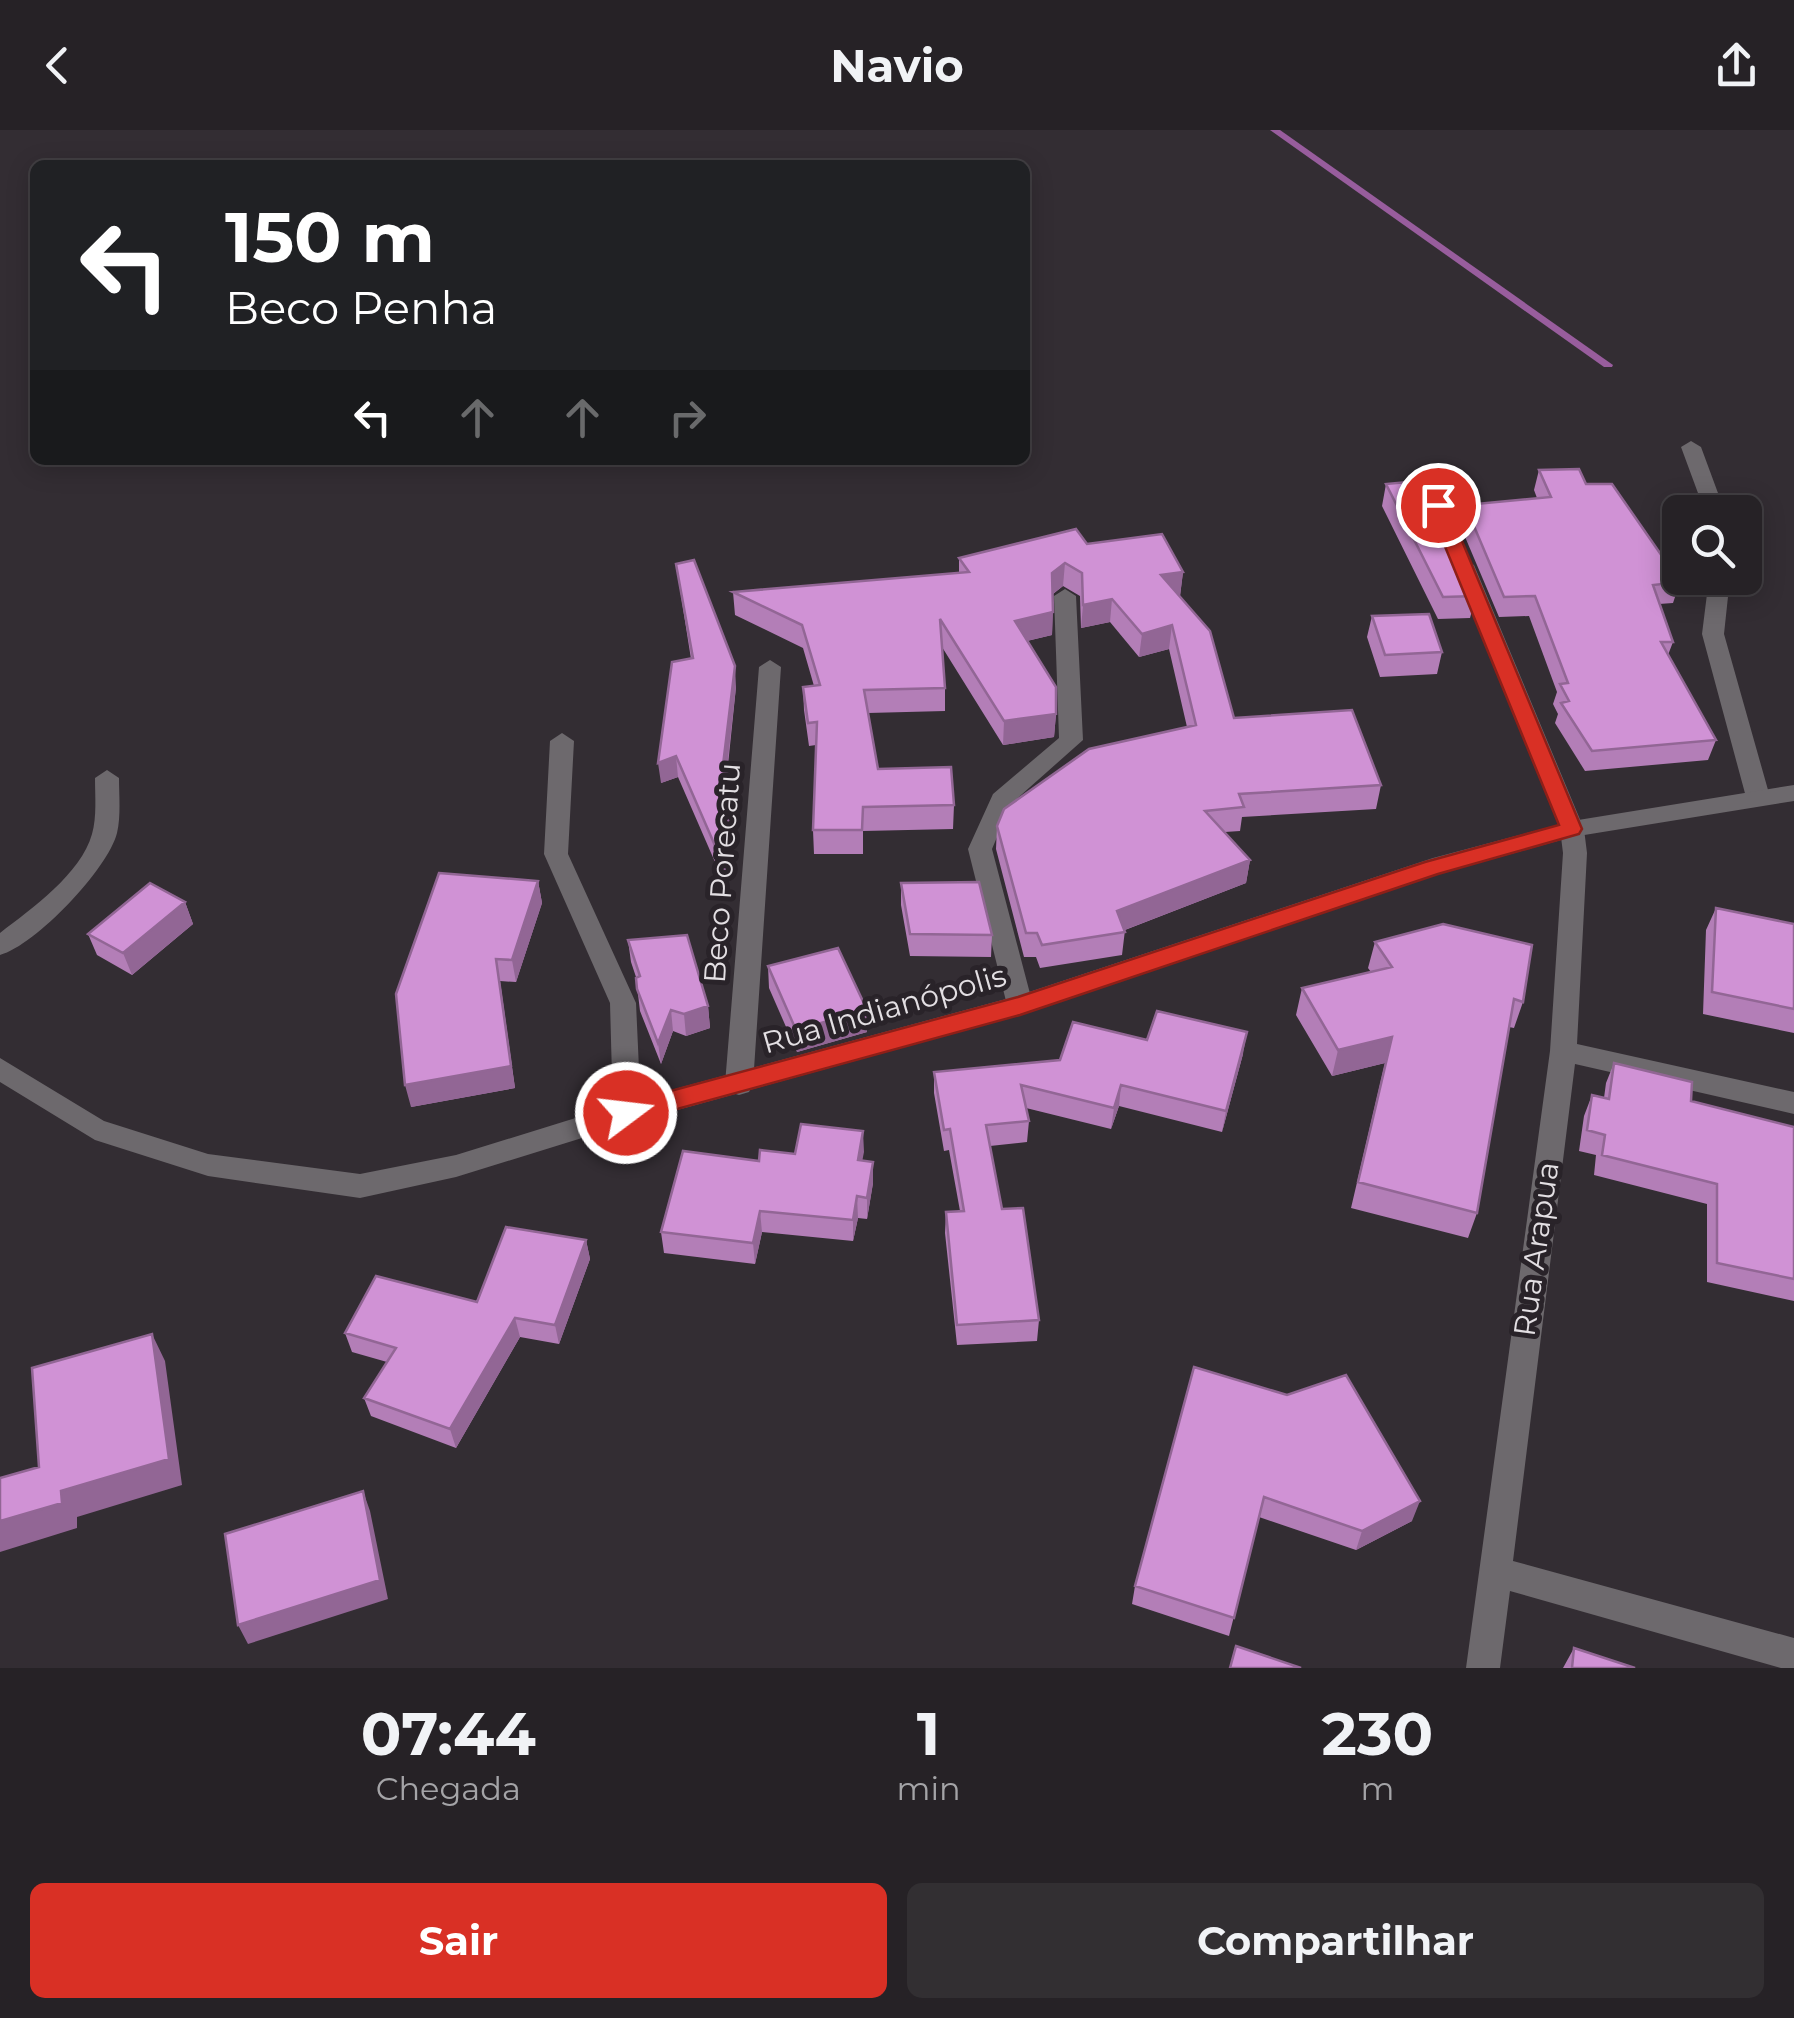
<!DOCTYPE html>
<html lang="pt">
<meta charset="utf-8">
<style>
:root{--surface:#262226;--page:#322f32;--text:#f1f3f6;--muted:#a4a4a7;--line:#423f43;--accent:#d93025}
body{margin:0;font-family:Montserrat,sans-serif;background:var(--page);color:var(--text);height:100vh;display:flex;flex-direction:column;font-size:38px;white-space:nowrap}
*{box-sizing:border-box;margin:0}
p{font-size:32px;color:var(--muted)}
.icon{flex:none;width:55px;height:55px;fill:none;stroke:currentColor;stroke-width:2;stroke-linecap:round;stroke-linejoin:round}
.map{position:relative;height:1538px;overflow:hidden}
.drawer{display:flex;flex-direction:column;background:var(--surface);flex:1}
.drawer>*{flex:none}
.top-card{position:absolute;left:30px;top:30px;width:1000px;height:305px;border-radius:15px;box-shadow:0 5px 25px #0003,0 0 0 2px var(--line);background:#202124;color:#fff;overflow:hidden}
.controls{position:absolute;left:1662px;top:365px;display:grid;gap:20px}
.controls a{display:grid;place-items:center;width:100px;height:100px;border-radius:15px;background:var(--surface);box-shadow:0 5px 25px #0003,0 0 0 2px var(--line);font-size:50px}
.pin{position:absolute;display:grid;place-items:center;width:85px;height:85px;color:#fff;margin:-42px;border:5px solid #fff;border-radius:50%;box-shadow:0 2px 10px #0007}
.me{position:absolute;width:110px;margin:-55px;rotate:75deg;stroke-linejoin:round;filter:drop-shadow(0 0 8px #0008)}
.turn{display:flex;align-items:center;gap:35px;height:210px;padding:0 30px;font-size:45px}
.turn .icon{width:130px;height:130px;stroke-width:2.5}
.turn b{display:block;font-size:70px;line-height:85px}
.lanes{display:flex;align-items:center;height:95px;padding:0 30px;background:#0003;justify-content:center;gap:50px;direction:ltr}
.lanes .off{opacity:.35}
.eta{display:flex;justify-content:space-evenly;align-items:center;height:170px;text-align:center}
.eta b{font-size:60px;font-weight:700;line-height:70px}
.action{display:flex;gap:20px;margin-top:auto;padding:20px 30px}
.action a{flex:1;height:115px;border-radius:15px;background:var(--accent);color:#fff;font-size:40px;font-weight:700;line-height:115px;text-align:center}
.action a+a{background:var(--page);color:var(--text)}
header{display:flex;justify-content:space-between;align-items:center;height:130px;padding:0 30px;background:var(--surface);font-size:45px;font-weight:700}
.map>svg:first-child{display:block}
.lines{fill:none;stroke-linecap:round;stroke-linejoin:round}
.stream{fill:#985d9d;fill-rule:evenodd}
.service{fill:#6d696d;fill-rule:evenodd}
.minor{fill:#6d696d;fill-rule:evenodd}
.tertiary{fill:#6d696d;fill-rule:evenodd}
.wall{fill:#b37eb7}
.shaded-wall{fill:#926695}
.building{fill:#d092d5;stroke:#926695;stroke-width:2.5}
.route{fill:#d93025;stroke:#8d1f18;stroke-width:2.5}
.labels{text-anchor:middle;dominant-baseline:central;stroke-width:10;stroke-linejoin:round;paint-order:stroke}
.street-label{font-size:30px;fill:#e3dfe3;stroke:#292329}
</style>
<header><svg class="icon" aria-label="back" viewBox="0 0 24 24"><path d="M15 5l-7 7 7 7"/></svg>Navio<svg class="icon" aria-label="share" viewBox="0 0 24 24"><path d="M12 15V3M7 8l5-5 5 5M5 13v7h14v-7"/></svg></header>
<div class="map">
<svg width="1794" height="1538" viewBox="0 0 1794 1538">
<rect width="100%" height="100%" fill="#332d33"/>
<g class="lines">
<path class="stream" d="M1270,0H1280L1613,235L1612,237H1604Z"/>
<path class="service" d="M107,640L119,648C119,666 121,686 117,703C108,739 36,815 0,825V803C31,779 81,744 92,704C97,687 95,666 95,648Z"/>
<path class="minor" d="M1691,311L1701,317L1725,382H1705L1681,317Z
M1463,429L1474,435L1584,699L1587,723L1577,914L1794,962V984L1575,934L1513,1431L1794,1508V1538H1781L1510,1461L1500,1538H1466L1550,921L1563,723L1560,699L1452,435Z
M1709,448H1730L1724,504L1770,667L1758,675L1746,667L1702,504Z
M1065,459L1076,466L1083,610L1011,674L992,719L1033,875L1029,882H1011L1007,875L968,719L993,664L1059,608L1054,466Z
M770,530L781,537L753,954L749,962L739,965L729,962L725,954L759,537Z
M562,603L574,611L568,724L636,873L641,983L637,991L627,994L617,991L613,983L610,873L544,724L550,611Z"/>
<path class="tertiary" d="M1794,655V671L1572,707L1439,744L1020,885L627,994L456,1047L360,1068L208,1046L95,1010L0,952V928L104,991L208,1024L360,1044L456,1025L627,972L1017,866L1433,728L1572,691Z"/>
</g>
<path class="wall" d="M1539,340L1586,354L1680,452L1673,473L1659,474L1673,512L1668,525L1716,610L1708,630L1585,641L1555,593L1558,584L1553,574L1557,562L1529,486L1499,487L1460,395L1465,375L1537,368L1534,360Z
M1386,354L1476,466L1470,488L1438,489L1382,376Z
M1087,414L1183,442L1180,466L1234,588L1381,655L1376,679L1242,687L1240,701L1225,702L1250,730L1246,753L1125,800L1122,825L1040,838L1036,827H1024L996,719L997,696L1187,597L1169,519L1139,527L1110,492L1081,498L1080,466L1063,456L1053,464L1052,505L1027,511L1056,584L1054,607L1003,615L942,517L945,558V581L868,583L878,639L954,675L953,699L863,701V724H814L813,700L816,615L809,616L804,580L803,557L814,556L803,518L735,485L733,462L959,443V428Z
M676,434L736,557L728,635H730L732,655L725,755L678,647L661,653L691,529Z
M1372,486L1442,522L1437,544L1380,547L1367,507Z
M538,751L542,773L516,852L500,851L515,958L411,977Z
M901,753L992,805L991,827L910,826L901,775Z
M185,772L193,794L132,845L97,825L88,804Z
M1716,778L1794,794V903L1703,884L1706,800Z
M628,810L708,876L710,898L686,906L673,901L661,934L640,881L636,847L631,832Z
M1375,812L1523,872L1514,898L1509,897L1477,1083L1468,1108L1351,1078L1385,933L1332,946L1296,885L1302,858L1371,842L1368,838Z
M768,836L867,880V902L797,922L769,858Z
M1147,910L1243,924L1222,1002L1119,976L1111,999L1026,978L1029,991L1027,1012L990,1016L1002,1079L1039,1190L1037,1211L957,1215L945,1103L946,1082L960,1081L949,1020L944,1021L934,963V942L1060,930Z
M1614,933L1691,971L1794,997V1171L1707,1152V1074L1594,1045L1596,1025L1579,1021L1584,986L1592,965L1604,968L1606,953Z
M863,1001L862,1031L873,1053L867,1089L858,1088L853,1111L762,1102L755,1134L664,1123L661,1102L759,1031L795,1024Z
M586,1110L590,1129L559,1214L520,1207L456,1318L371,1286L364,1268L387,1232L352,1222L345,1203L477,1172Z
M1194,1237L1412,1391L1356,1420L1259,1387L1229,1506L1132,1474L1135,1456Z
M1574,1518L1635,1538H1563Z"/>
<path class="shaded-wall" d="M1065,433L1063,456L1050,466L1052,443Z
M1183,442L1180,466L1161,445Z
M1112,469L1110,492L1081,498L1083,475Z
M1053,482L1052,505L1014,514L1015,491Z
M1172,495L1169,519L1139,527L1142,504Z
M735,536L736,557L725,656L723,635Z
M1056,584L1054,607L1003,615L1004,591Z
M676,626L678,647L661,653L658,633Z
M730,635L732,655L725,755L723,734Z
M1250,730L1246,753L1114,804L1117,781Z
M538,751L542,773L516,852L512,830Z
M185,772L193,794L132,845L123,823Z
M496,829L515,958L411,977L405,955Z
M708,876L710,898L686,906L684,884Z
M671,880L673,901L661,934L658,913Z
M867,880V902L797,922L796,900Z
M1247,902L1243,924L1222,1002L1226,981Z
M1392,907L1385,933L1332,946L1338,920Z
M1121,955L1119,976L1111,999L1114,978Z
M863,1001L864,1022L858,1052V1030Z
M873,1032V1053L867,1089V1068Z
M857,1066L858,1088L853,1111V1090Z
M760,1081L762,1102L755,1134L753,1113Z
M586,1110L590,1129L559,1214L555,1195Z
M515,1188L520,1207L456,1318L450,1299Z
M152,1204L165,1231L182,1355L77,1387V1398L0,1422V1391L61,1361Z
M363,1361L370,1381L388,1469L248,1514L238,1495Z
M1420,1371L1412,1391L1356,1420L1362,1401Z"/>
<path class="building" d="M1579,339L1586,354H1612L1680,452L1653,455L1673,512H1661L1716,610L1592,621L1561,573L1569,571L1560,554L1568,553L1535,466L1504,467L1465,375L1551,367L1539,340Z
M1429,350L1476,466L1443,467L1386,354Z
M1076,399L1087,414L1162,404L1183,442L1161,445L1210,501L1234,588L1352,580L1381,655L1239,664L1244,677L1205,681L1250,730L1117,781L1125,802L1042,815L1037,803H1026L997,696L1004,679L1089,619L1196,595L1172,495L1142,504L1112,469L1083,475L1082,443L1065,433L1052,443L1053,482L1015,491L1056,557V584L1004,591L940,489L945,558L864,560L878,639L951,637L954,675L863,677L862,700H813L817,592L808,593L803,557L820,555L802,495L733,462L969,442L959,428Z
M694,430L735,536L723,635H730L723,734L676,626L658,633L672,532L693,528L676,434Z
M1429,484L1442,522L1385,525L1372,486Z
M439,743L538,751L512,830L496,829L511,936L405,955L396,864Z
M979,752L992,805L910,804L901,753Z
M150,753L185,772L123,823L88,804Z
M1716,778L1794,794V879L1712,862Z
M1443,794L1532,815L1523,872L1514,869L1477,1083L1358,1052L1392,907L1338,920L1302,858L1392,837L1375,812Z
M687,805L708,876L684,884L671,880L658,913L637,859L636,848L640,846L628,810Z
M838,818L867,880L796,900L768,836Z
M1157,881L1247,902L1226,981L1121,955L1114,978L1021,955L1029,991L986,995L1002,1079L1023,1078L1039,1190L957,1195L946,1082L964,1081L950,999L944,1000L934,942L1060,930L1073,892L1147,910Z
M1614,933L1692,952L1691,971L1794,997V1149L1717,1133V1054L1602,1025L1605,1005L1587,1000L1592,965L1609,969Z
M801,994L863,1001L858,1030L873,1032L867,1068L857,1066L853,1090L760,1081L753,1113L661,1102L683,1021L759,1031L760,1020L795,1024Z
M506,1097L586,1110L555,1195L515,1188L450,1299L364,1268L396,1218L345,1203L376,1146L477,1172Z
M152,1204L169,1329L61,1361L62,1373L0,1391V1348L39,1337L32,1238Z
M1194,1237L1287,1265L1346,1245L1420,1371L1362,1401L1264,1367L1234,1488L1135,1456Z
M363,1361L380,1450L238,1495L225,1404Z
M1236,1516L1301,1538H1230Z
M1574,1518L1635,1538H1572Z"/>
<path class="route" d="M1438,369L1447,375L1582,699L1579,704L1438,744L1020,885L626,993L618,990L614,983L618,976L626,973L1018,867L1425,732L1559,695L1428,375Z"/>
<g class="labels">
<g class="street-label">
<text transform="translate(722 743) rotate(-86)">Beco Porecatu</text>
<text transform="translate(884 879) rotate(-16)">Rua Indianópolis</text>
<text transform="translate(1536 1119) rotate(-82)">Rua Arapua</text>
</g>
</g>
</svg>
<div class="controls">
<a><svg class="icon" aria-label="search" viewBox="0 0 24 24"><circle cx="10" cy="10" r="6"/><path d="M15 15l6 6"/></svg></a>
</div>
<div class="pin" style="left:1438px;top:375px;background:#d93025"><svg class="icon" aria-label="arrive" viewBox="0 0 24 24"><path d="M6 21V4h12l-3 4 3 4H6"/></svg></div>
<svg class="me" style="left:626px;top:983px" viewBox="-20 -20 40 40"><circle r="17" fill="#d93025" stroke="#fff" stroke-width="3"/><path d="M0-11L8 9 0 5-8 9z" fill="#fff"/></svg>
<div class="top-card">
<div class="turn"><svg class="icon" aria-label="left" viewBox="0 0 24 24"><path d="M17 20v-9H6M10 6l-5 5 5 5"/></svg><div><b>150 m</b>Beco Penha</div></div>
<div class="lanes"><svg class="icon" aria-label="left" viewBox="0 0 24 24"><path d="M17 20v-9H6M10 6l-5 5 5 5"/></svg><svg class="icon off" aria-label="ahead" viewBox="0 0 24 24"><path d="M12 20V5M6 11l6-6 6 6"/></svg><svg class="icon off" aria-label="ahead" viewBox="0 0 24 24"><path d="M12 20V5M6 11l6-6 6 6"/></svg><svg class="icon off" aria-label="right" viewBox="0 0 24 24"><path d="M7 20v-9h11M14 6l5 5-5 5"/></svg></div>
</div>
</div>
<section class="drawer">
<div class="eta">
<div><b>07:44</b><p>Chegada</p></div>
<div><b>1</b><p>min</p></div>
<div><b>230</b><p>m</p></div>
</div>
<div class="action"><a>Sair</a><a>Compartilhar</a></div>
</section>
